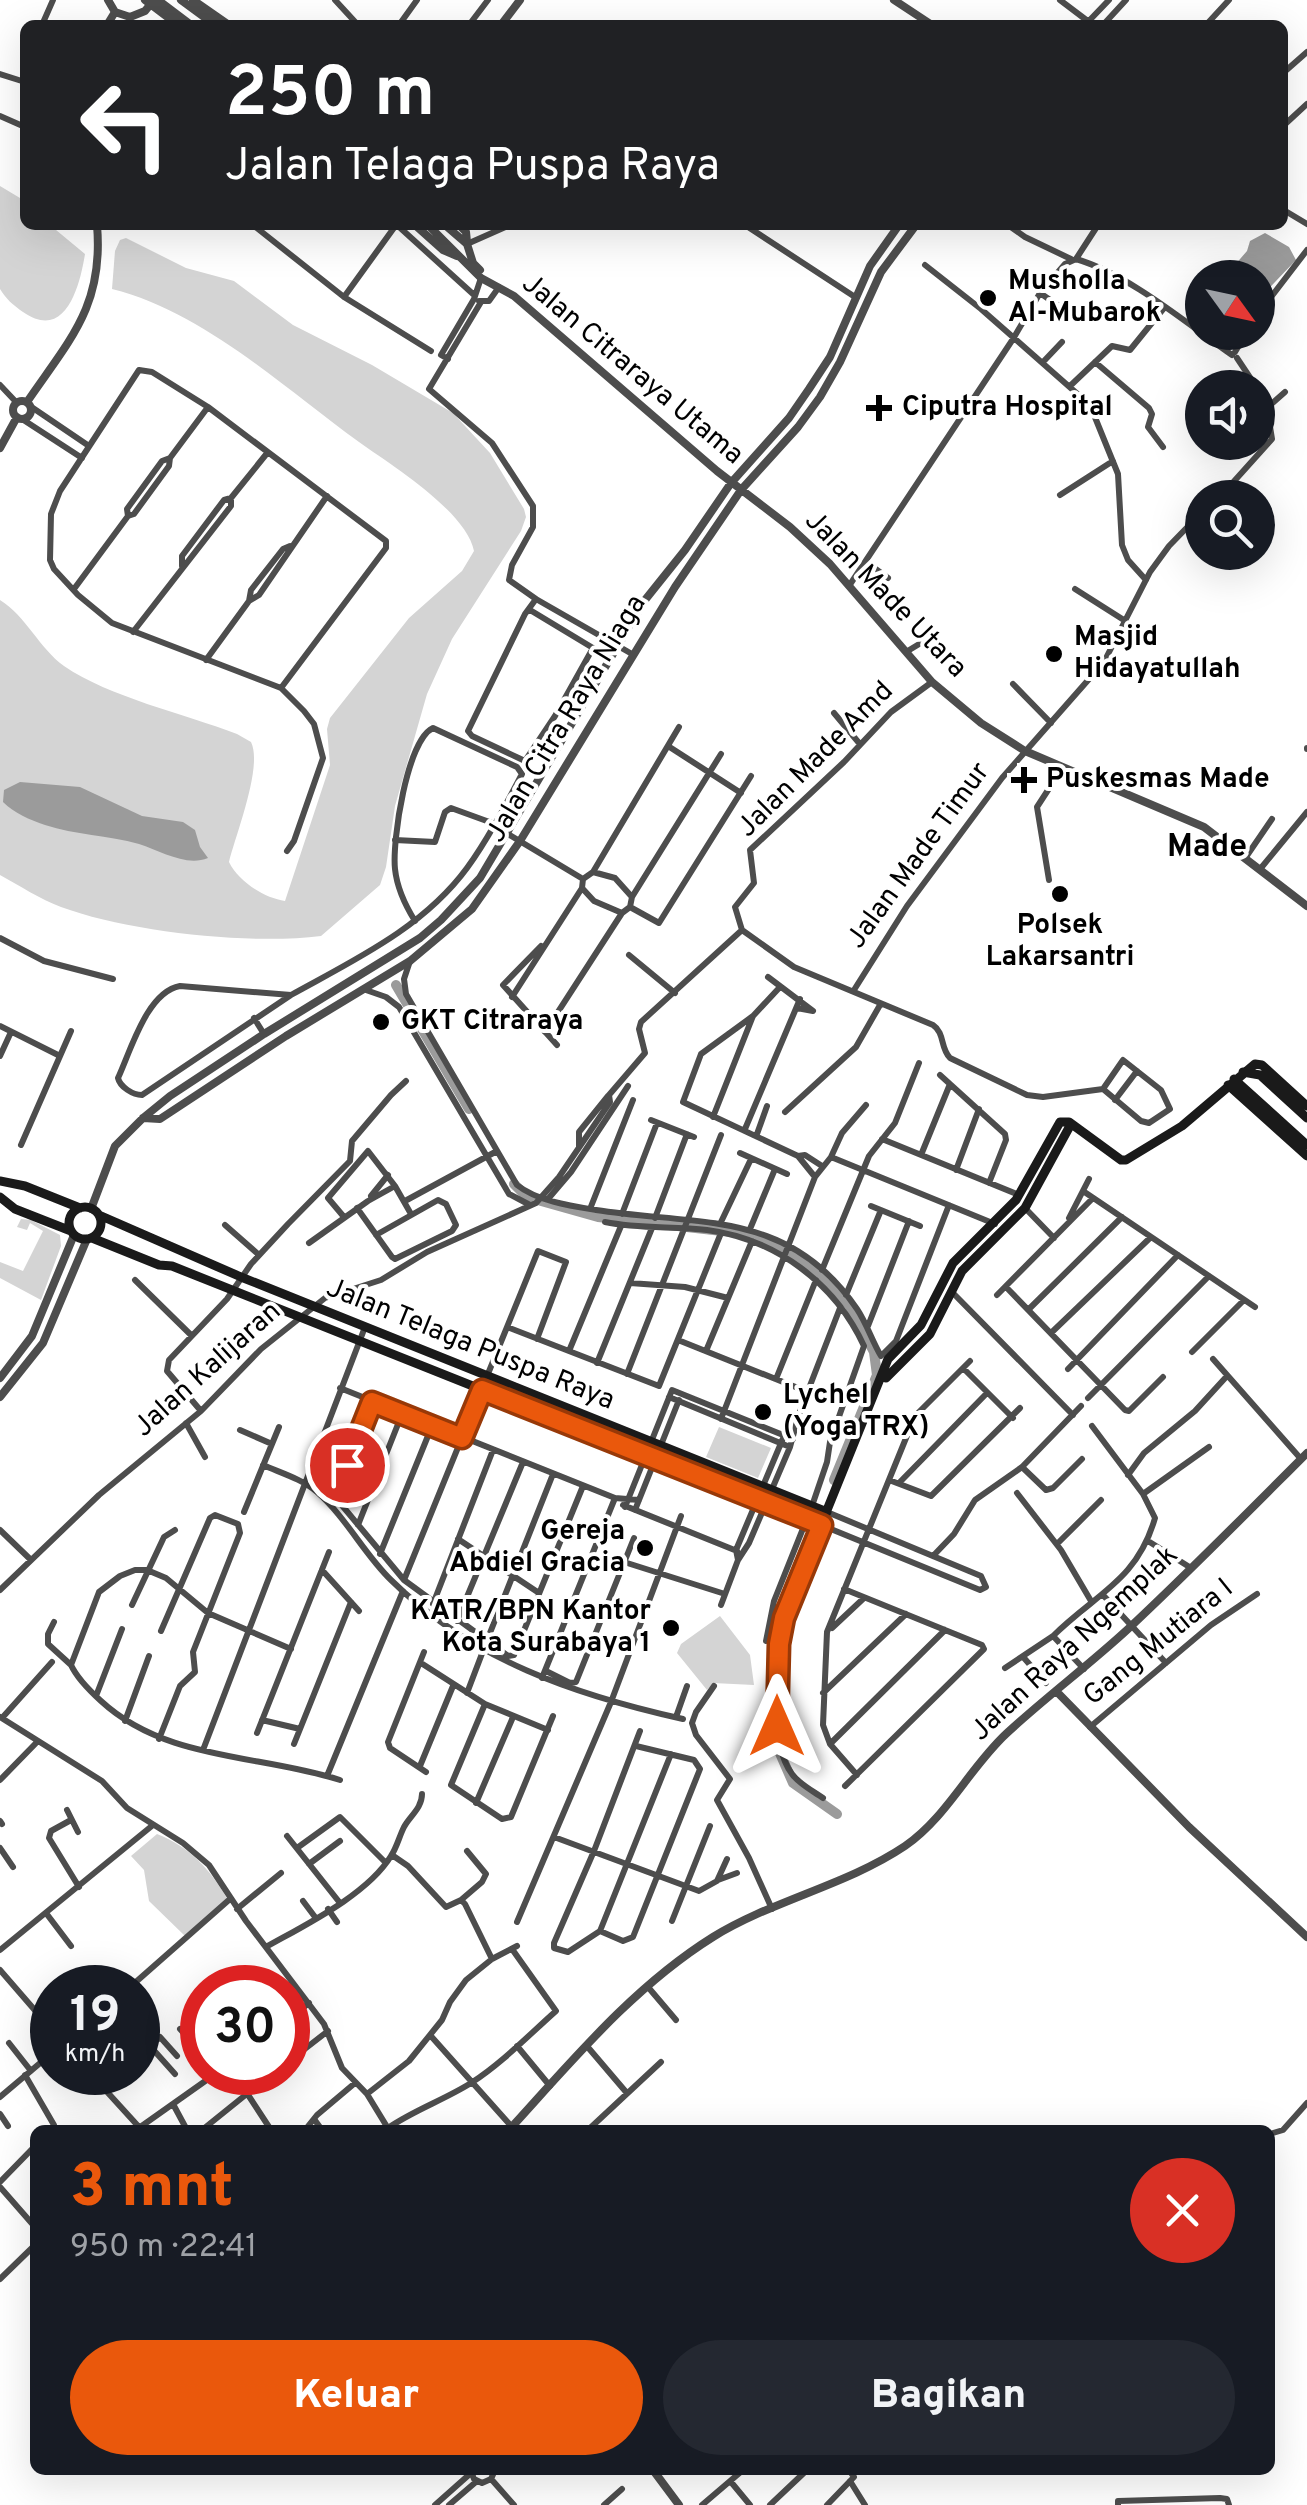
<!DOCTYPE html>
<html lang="id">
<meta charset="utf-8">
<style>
:root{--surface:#171b24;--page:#242831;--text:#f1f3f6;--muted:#9ea1a6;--accent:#ea580c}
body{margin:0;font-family:Overpass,sans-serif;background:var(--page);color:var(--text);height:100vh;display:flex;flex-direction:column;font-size:38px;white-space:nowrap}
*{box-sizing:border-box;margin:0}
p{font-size:32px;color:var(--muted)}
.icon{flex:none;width:55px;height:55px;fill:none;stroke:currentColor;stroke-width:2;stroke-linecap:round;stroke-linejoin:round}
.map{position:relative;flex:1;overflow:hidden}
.sheet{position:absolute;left:30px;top:2125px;width:1245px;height:350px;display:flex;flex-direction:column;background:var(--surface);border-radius:15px;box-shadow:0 10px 40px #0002}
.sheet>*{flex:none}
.guide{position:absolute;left:20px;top:20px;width:1268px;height:210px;border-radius:15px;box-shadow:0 10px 40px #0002;background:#202124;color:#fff;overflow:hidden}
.needle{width:65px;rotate:123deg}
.controls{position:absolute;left:1185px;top:260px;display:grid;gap:20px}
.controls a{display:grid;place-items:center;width:90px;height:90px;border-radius:50%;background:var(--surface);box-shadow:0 10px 40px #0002;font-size:50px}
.speed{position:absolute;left:30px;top:1965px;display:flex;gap:20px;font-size:50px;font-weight:700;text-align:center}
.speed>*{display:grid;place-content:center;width:130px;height:130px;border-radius:50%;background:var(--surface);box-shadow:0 10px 40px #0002;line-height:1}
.speed small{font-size:25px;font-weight:400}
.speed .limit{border:15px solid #d22;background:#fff;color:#111}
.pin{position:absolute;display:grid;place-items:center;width:85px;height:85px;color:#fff;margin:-42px;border:5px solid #fff;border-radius:50%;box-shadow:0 2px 10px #0007}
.me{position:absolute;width:110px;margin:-55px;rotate:0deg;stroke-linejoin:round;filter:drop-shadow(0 0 8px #0008)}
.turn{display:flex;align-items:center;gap:35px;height:210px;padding:0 40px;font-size:45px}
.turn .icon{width:130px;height:130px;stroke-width:2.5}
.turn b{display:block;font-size:70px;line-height:85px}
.round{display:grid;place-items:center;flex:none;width:105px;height:105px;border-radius:52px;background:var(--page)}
.overview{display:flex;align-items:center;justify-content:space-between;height:170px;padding:0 40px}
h1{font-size:60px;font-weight:800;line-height:75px;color:var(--accent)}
.button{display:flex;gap:20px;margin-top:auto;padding:20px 40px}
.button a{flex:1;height:115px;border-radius:60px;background:var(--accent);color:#fff;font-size:40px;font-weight:800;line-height:115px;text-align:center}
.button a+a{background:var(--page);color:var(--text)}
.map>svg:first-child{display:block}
.green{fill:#d4d4d4}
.water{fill:#9b9b9b}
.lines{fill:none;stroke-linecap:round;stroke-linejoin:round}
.river{stroke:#9b9b9b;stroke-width:10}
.minor{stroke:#4d4d4d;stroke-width:6}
.tertiary{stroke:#4d4d4d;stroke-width:8}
.secondary{stroke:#1a1a1a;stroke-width:9}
.route-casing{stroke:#983908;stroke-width:25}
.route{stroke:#ea580c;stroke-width:18}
.poi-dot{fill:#000;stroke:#fff;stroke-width:4}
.labels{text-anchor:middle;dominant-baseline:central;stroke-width:8;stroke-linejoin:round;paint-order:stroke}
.poi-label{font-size:28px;font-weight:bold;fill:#000;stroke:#fff;text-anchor:start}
.street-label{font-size:28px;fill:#000;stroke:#fff}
.quarter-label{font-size:32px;font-weight:bold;fill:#000;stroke:#fff}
</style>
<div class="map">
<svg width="1307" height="2505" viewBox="0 0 1307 2505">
<rect width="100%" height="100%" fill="#fff"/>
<path class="green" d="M0,186L25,201V225H50L85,254C80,285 66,342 23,312C13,305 6,299 0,289Z
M126,238L186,268L234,281L293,325L372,365L453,413L490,453L524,509L526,517L521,531L452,639L427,694L395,806L386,867L380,885L321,936C250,945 129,932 61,907C40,899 20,886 0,875V600C26,616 39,648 64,666C109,697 185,714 237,734L251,742C263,766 236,834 229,862C238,881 264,898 285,901L330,765L327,729L330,718L409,618L462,571L474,551C466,511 391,465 359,442C284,388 204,312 112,289L115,251L120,240Z
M21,1219L31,1220L60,1235L61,1246L41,1300L0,1278V1262L23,1271L43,1231L30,1223L27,1230L17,1227Z
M719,1427L771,1448L758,1478L706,1457Z
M720,1616L750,1655L754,1685L713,1683L707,1690L677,1653L681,1644Z
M157,1834C190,1847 210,1869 228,1900L185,1936L149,1901L144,1870L131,1856Z"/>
<path class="water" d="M1265,233L1289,247L1296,260L1258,300V278L1229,277L1227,274L1247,251L1250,241Z
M20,782L80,787L142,816L183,822L195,830L200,847L208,858C186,867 161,851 139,844C108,835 75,835 45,825C30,820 14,813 3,802L4,790Z"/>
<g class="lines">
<path class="river" d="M396,985L469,1109
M514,1184L527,1197L598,1217L740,1233L782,1249L821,1276L849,1305L874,1352L877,1375L834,1480
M805,1555L821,1515
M779,1751L793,1783L837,1814"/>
<path class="minor" d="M335,0L358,25
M1060,0L1093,25
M1086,24L1109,0
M42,25L53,0
M399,25L417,0
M469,25L488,0
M1103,25L1126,0
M1206,25L1229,0
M0,74L25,82
M1282,74L1307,52
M0,116L25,127
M1282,127L1307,104
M1282,209L1307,224
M253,225L344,297L431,351
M397,225L473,294
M745,225L855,297
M1008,225L1025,237L1071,259
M467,244L510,225
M1076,259C1130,275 1186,323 1232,355
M925,265L981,309L1090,405L1118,474L1122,545L1128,560L1146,580
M1040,293L1069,313
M344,297L396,225
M479,301H489L499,287
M481,302L429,389L492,443L533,506V527L512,565L509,580L536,599L632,654
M1258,314L1307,250
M1235,352L1247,332
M1237,358L1257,388
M448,359L441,355L474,299L481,278
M1043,362L1062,342
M1095,362L1149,408L1152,414L1148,427L1163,447
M0,385L17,403
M1070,386L1112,346L1130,350L1164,308
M30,406L89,446
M1267,408L1285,392
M22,419L82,458
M1060,495L1113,461
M1219,498L1272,439L1267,408L1258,389
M128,516L127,509L162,461L170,458L208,407
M866,562L888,578
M182,566V556L224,500L231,498L268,452
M849,586L1013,339L1040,293L1065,264L1076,259L1098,225
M74,589L128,516L134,514L169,466L170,458
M1075,589L1127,622
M249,601L251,590L283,549L290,546
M530,610L593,648L555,716L525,761L472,736L468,731L525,614L536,599
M133,632L231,506V498
M906,652L934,635
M206,660L249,601L259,595L327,496
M1013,684L1051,723
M281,688L386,548V541L208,407L152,372L139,370L60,491L51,514L50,560L54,569L78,595L112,623L281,688L304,711L314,724L323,758L294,841L287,851
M834,713L859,743
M668,746L741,793
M1307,748V749
M508,834L583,879
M395,840L435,842L445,812L451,808L495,824
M1246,857L1272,819
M1261,868L1307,812
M593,872L615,878L632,897
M1049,880L1037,807L1063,767
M582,888L594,901L622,913
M630,907L659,923L751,776
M742,930L794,967L933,1025C945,1033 940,1048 950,1058L1027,1095L1043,1097L1103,1089L1141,1121L1149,1123L1170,1109L1161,1090L1123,1060L1103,1089
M742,930L735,907L754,883L750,850L844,762L891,712L932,682
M0,938L44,961L113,979
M541,946L503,985L557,1045
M629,955L675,993
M410,961L404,979L406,994L517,1185C537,1201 571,1206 596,1210C699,1226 789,1209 857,1309C867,1324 872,1341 881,1356L896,1341L949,1205
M768,977L813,1011L797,1008
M180,986L291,995L142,1095C133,1095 120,1087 118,1078C131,1050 147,992 180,986Z
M363,989L386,997L399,1007L509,1194L530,1205
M854,990L907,906L1002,778L1104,662L1150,572L1169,546L1202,512
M291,995C354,960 423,928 467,868C488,839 505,806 522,774L517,767L433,728C407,740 392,841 395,869C397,888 405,905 415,921
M512,997L582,888L583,879L593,872L679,727
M753,1016L701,1054L683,1102L798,1156L805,1155L822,1166
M254,1018L264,1034
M0,1026L60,1056
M545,1032L622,913L630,907L632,897L721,754
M0,1056L11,1032
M940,1075L1005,1134L1006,1140L989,1183
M1115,1100L1137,1071
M785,1112L856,1047L880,1005
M713,1117L753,1016L780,987
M651,1120L694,1137
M745,1129L800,999
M757,1134L767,1106
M882,1139L1019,1195
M21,1145L71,1031
M579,1147V1132L608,1096
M740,1153L787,1174
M921,1155L950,1084
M798,1156L815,1177
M831,1157L995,1224
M956,1170L979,1109
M1083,1191L1255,1307
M371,1196L388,1175
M548,1199L571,1172L628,1086
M405,1201L497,1151
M871,1206L920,1226
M357,1208L392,1257L395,1259L452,1231L456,1225L446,1204L438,1200L376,1235
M1025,1208L1054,1238
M590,1209L633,1100
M622,1214L657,1123
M344,1217L328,1198L368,1151L395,1186L411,1214
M655,1218L687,1134
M1069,1218L1089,1179
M605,1222C639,1229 673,1226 707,1230C776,1239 835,1283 864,1346L830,1442L827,1462L812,1506L774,1601L766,1641
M721,1222L751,1159
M225,1225L259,1255
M750,1229L775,1169
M309,1243L368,1201L395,1186
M822,1270L869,1156L895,1123L919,1063
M135,1280L192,1336
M630,1283L685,1287L728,1298
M1006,1287L1125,1410L1129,1411L1163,1377
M951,1291L1073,1415
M846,1295L881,1210
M997,1295L1093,1198
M1028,1310L1122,1217
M868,1326L909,1221
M507,1327L659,1386L721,1233
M1051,1333L1151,1237
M678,1340L808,1392
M569,1351L621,1226
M706,1351L752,1241
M1192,1352L1244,1300
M1213,1359L1301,1459
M597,1363L652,1228
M963,1368L1013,1418
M1068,1369L1178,1255
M627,1374L721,1135
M776,1379L816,1280
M340,1388L615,1498L639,1500
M669,1397L790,1447
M1088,1398L1209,1276
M372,1402L335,1497L404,1580L508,1656L514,1655L583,1486
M201,1411L167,1371L169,1360L227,1299L251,1264L288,1224L350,1161L352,1141L391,1095L406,1081
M721,1419L815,1177L831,1157L842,1133L866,1105
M186,1423L205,1457
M240,1430L272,1444
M263,1465C281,1473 302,1479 317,1492C346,1517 364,1554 391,1580C472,1660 575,1695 683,1719
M1022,1467L1046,1490L1053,1488L1082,1459
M1128,1475L1144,1453L1195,1411L1227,1376
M889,1480L931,1496L1020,1408
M899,1483L987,1393
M1017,1493L1061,1550L1091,1601
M1143,1494L1209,1447
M623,1505L737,1551
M625,1507L672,1390L793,1439
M635,1510L679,1400
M244,1512L279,1427
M358,1525L402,1414
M0,1530L30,1559
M458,1539L539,1593
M1148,1541L1191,1568
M1057,1544L1101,1500
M380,1554L432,1426
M933,1556L954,1534L975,1500L1022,1467L1081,1406
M738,1560L736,1550L784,1436
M624,1562L725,1594
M322,1570L359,1611
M404,1580L538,1251L566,1262L537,1339
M844,1589L982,1645L984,1649L845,1786
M0,1590L99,1495L201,1411L261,1349L325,1298L381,1280L427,1252L536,1203L559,1177L610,1102L609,1095L645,1053L639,1029L641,1022L742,930
M1103,1595L1166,1663
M433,1604L493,1450
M132,1605L164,1537L175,1530
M721,1605L738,1560L749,1543L790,1447L799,1414L840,1308
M457,1621L523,1462
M54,1622L48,1634V1644L71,1665
M832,1628L864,1598
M486,1643L553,1474
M291,1649L208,1613L166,1578L147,1570H135L120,1576L99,1592L71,1665C77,1678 90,1691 101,1701C166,1761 259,1754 340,1780
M424,1652L388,1742L390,1748L426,1772
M1024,1658L1046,1683
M421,1663L485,1704L548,1730
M1005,1668L1053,1636
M1084,1669L1053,1636C1095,1594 1137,1581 1155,1518L1143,1494L1092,1426
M546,1671L570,1683L576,1682L634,1538
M542,1678L615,1498
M714,1686L696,1712L692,1723L696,1735L730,1779L717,1800L749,1858L772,1909
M467,1693L483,1651
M823,1693L906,1614
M96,1696L122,1629
M485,1704L451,1785L502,1819L511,1817L553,1716
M0,1717L102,1781L127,1808L183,1843L209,1865L246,1921L324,2024L342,2068L367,2094L389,2130
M676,1717L687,1686
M2,1718L52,1662
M262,1720L300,1729
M125,1721L149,1656
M1090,1727L1211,1625L1257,1594
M257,1733L329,1552
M159,1739L180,1686L195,1672L193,1652L240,1533L238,1524L215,1515L210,1518L161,1631
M294,1744L351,1602
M830,1744L945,1630
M636,1746L694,1760L700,1769L633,1937L623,1941L600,1931L568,1952L554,1948V1943L594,1851L640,1731
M203,1750L365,1327
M420,1766L453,1686
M857,1775L830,1744L823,1725L827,1632L915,1416L970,1361
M327,1776L403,1591
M0,1780L38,1741
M823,1798C813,1791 799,1784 792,1774C768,1742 774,1657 783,1620C792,1587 809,1556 821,1525L980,1590L986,1587L981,1576L827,1512
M476,1803L513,1717
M67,1810L78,1832
M71,1820L51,1831L49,1838L79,1887
M0,1821L2,1824
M287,1836L340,1903
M554,1837L699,1891L717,1881L727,1859
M0,1848L13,1867
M297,1848L340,1817L386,1863
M392,1855L408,1866L446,1907L461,1900L465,1904L492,1959
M309,1864L340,1841
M718,1880L737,1873
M461,1900L482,1882L486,1874L467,1851
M303,1901L315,1917
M237,1909L281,1873
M328,1909L337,1922
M46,1913L71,1946
M672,1921L710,1826
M517,1922L611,1702L681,1516
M600,1931L671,1754
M266,1947C305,1925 367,1895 391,1856C397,1847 399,1837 404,1827C410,1816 422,1808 422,1794
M0,1950L153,1825
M0,1970L52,2030
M648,1987L676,2020
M129,1988L230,1899
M288,2020L309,2003
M180,2029L202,2053
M430,2035L512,2127
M9,2043L31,2071
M586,2045L626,2092
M150,2046L160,2037L177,2056
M517,2046L550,2086
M138,2057L150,2046L175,2074
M288,2062L328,2031
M89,2072L139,2127
M25,2075L54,2125L51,2130
M239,2081L271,2130
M102,2088L120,2072
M367,2094L409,2061L442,2020L450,2002L466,1980L492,1959L517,1946
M0,2097L52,2053
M173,2104L187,2130
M0,2114L8,2126
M314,2119L322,2130
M388,2128C414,2110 444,2100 471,2083C502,2063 529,2035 556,2011L512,1949
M136,2130L218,2072
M202,2130L274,2072
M305,2130L317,2115L355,2083
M588,2130L661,2062
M1273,2133L1283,2130L1307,2103
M0,2182L35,2146
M0,2187L35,2227
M0,2279L35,2245
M471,2471L474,2479L482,2483L491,2479L495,2470
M492,2480L514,2505
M850,2481L865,2505
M731,2482L750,2505
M435,2505L471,2473
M449,2505L477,2481
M604,2505L622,2489
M702,2505L743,2470
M770,2505L807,2470
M827,2505L854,2477L849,2470
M1118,2505V2501L1220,2498L1227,2499L1229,2505"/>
<path class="tertiary" d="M108,0L115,12L130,17L145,11L154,0
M145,0L178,25
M158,0L191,25
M181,0L215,25
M193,0L229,25
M894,0L932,25
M107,25L115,12
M501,25L520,0
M415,225L443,250L457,256
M428,225L481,278L514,296L717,471L790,527L830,564L932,682L981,723L1025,751L1204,827L1307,906
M445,225L467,244L473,263L480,270
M459,225L466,232L467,242
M13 410a9 9 0 1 1 18 0a9 9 0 1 1-18 0Z
M27,402C70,339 104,306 97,225
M0,448L17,417
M143,1118L160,1119L286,1036L410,961L472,909L520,841L675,587L741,490L798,427L820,397L840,362L881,272L916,225
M91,1209L115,1146L143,1118L170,1096L264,1034L420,938L441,920L480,878L645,600L685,550L731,483L789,418L809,389L830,357L870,266L899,225
M0,1378L32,1336L74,1235
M0,1397L43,1343L87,1239
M1058,1693L1189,1827L1307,1937
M509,2130C572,2061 633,1987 713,1937C773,1900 847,1885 905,1846C947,1817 970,1767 1007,1733C1046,1697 1089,1665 1128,1629C1189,1572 1248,1512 1307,1453
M653,2470L679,2505"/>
<path class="secondary" d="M1243,1072L1260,1075L1307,1118
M1234,1079L1307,1145
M1228,1085L1307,1156
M0,1181L25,1186L80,1208
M0,1197L15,1209L71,1231
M69 1223a16 16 0 1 1 32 0a16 16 0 1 1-32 0Z
M99,1215L241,1277L827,1512
M92,1238L159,1265L172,1266L821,1525L888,1359L921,1325L953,1263L1016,1200L1060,1122H1069L1121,1160H1126L1182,1126L1255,1064L1262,1065L1307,1106
M886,1378L930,1334L962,1271L1025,1208L1071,1124"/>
</g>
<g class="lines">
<g class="route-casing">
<path id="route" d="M347,1465L372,1402L462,1438L482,1390L822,1525L784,1618L779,1644L777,1726"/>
</g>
<use href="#route" class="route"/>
</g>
<g class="poi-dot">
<circle cx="988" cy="298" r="10"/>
<path d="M874 393h10v10h10v10h-10v10h-10v-10h-10v-10h10z"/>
<circle cx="1054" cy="654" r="10"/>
<path d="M1019 765h10v10h10v10h-10v10h-10v-10h-10v-10h10z"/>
<circle cx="1060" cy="894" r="10"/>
<circle cx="381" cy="1022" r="10"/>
<circle cx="763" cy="1412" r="10"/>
<circle cx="645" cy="1548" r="10"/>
<circle cx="671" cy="1628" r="10"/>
</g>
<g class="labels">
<g class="poi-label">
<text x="1008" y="282">Musholla<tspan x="1008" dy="32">Al-Mubarok</tspan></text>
<text x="902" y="408">Ciputra Hospital</text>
<text x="1074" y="638">Masjid<tspan x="1074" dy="32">Hidayatullah</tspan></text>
<text x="1046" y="780">Puskesmas Made</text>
<text x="1060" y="926" text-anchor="middle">Polsek<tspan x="1060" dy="32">Lakarsantri</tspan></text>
<text x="401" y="1022">GKT Citraraya</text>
<text x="783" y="1396">Lychel<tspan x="783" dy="32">(Yoga TRX)</tspan></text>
<text x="625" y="1532" text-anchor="end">Gereja<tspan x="625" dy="32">Abdiel Gracia</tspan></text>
<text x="651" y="1612" text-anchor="end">KATR/BPN Kantor<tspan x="651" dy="32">Kota Surabaya 1</tspan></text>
</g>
<g class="street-label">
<text transform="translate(632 370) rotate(40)">Jalan Citraraya Utama</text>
<text transform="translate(885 595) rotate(46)">Jalan Made Utara</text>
<text transform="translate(567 719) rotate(-59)">Jalan Citra Raya Niaga</text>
<text transform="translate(816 760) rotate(-45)">Jalan Made Amd</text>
<text transform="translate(919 856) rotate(-54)">Jalan Made Timur</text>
<text transform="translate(470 1345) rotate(22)">Jalan Telaga Puspa Raya</text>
<text transform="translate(208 1370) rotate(-42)">Jalan Kalijaran</text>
<text transform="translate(1159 1643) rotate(-39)">Gang Mutiara I</text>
<text transform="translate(1075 1644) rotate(-43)">Jalan Raya Ngemplak</text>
</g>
<g class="quarter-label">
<text x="1207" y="848">Made</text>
</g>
</g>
</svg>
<div class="controls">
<a><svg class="needle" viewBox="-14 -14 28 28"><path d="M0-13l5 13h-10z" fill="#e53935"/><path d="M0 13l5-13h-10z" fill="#9ea1a6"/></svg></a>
<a><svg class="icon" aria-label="sound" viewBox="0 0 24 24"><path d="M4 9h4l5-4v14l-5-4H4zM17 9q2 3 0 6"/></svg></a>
<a><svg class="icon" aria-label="search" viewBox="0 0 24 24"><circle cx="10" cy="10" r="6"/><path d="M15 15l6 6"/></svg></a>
</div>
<div class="speed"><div>19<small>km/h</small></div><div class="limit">30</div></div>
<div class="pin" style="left:347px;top:1465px;background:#d93025"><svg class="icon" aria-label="arrive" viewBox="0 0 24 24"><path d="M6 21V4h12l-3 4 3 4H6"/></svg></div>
<svg class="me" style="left:777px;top:1726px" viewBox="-20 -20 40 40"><path d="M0-17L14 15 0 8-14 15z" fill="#ea580c" stroke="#fff" stroke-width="4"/></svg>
<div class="guide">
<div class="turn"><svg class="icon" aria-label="left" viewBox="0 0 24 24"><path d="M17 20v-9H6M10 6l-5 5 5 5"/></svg><div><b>250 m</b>Jalan Telaga Puspa Raya</div></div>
</div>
<section class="sheet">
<div class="overview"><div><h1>3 mnt</h1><p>950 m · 22:41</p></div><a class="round" style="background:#d93025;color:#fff"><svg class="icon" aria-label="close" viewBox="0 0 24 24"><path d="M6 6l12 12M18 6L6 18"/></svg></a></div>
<div class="button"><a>Keluar</a><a>Bagikan</a></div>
</section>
</div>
